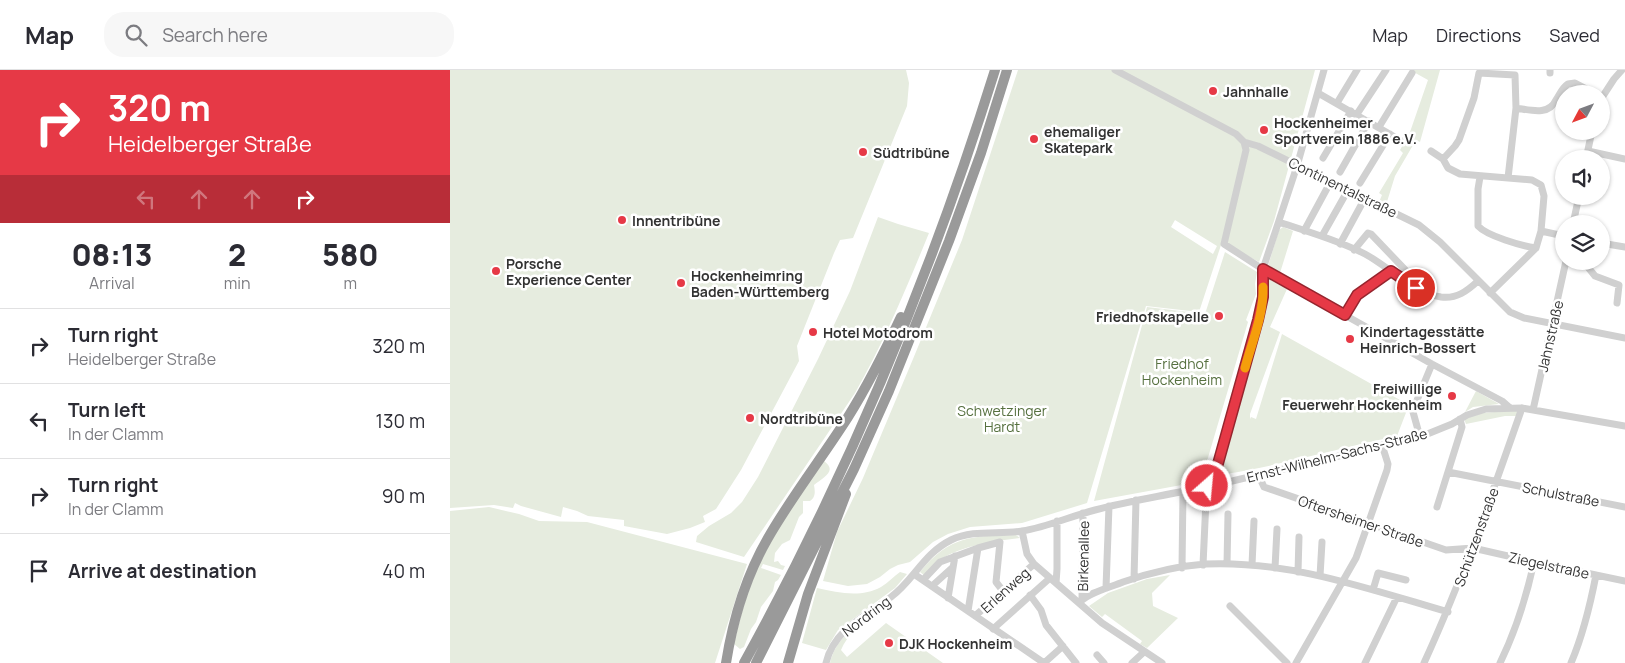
<!DOCTYPE html>
<meta charset="utf-8">
<style>
:root{--surface:#fff;--page:#f7f7f7;--text:#2b2b33;--muted:#7c7c81;--line:#e1e1e2}
body{margin:0;font-family:Manrope,sans-serif;background:var(--page);color:var(--text);height:100vh;display:flex;flex-direction:column;font-size:19px;white-space:nowrap}
*{box-sizing:border-box;margin:0}
p{font-size:16px;color:var(--muted)}
.icon{flex:none;width:28px;height:28px;fill:none;stroke:currentColor;stroke-width:2;stroke-linecap:round;stroke-linejoin:round}
.map{position:relative;flex:1;overflow:hidden}
.panel{display:flex;flex-direction:column;background:var(--surface);width:450px}
.panel>*{flex:none}
.guide{background:#e63946;color:#fff;overflow:hidden}
.needle{width:32px;rotate:229deg}
.fabs{position:absolute;left:1105px;top:15px;display:grid;gap:10px}
.fabs a{display:grid;place-items:center;width:55px;height:55px;border-radius:50%;background:var(--surface);box-shadow:0 1px 4px #0004;font-size:25px}
.pin{position:absolute;display:grid;place-items:center;width:42px;height:42px;color:#fff;margin:-21px;border:2px solid #fff;border-radius:50%;box-shadow:0 1px 5px #0007}
.me{position:absolute;width:55px;margin:-28px;rotate:27deg;stroke-linejoin:round;filter:drop-shadow(0 0 4px #0008)}
.turn{display:flex;align-items:center;gap:18px;height:105px;padding:0 25px;font-size:22px}
.turn .icon{width:65px;height:65px;stroke-width:2.5}
.turn b{display:block;font-size:35px;line-height:42px}
.lanes{display:flex;align-items:center;height:48px;padding:0 25px;background:#0003;justify-content:center;gap:25px;direction:ltr}
.lanes .off{opacity:.35}
.eta{display:flex;justify-content:space-evenly;align-items:center;height:85px;text-align:center}
.eta b{font-size:30px;font-weight:800;line-height:35px}
ul{padding:0;list-style:none}
li{display:flex;align-items:center;gap:15px;height:75px;padding:0 25px;border-top:1px solid var(--line)}
li div{flex:1}
li b{display:block;font-size:19px}
li em{font-style:normal}
header{display:flex;align-items:center;gap:30px;box-sizing:border-box;height:70px;padding:0 25px;background:var(--surface);border-bottom:1px solid var(--line)}
header strong{font-size:24px}
nav{display:flex;gap:28px;margin-inline-start:auto;font-size:18px}
.search{width:350px;height:45px;background:var(--page);display:flex;align-items:center;gap:12px;box-sizing:border-box;padding:0 18px;border-radius:20px;color:var(--muted);font-size:19px}
main{display:flex;flex:1;min-height:0}
.map>svg:first-child{display:block}
.green{fill:#e6ecdf;fill-rule:evenodd}
.lines{fill:none;stroke-linecap:round;stroke-linejoin:round}
.minor{stroke:#d0d0d0;stroke-width:7}
.highway{stroke:#9a9a9a;stroke-width:10}
.route-casing{stroke:#96252e;stroke-width:12}
.route{stroke:#e63946;stroke-width:9}
.slow{stroke:#f59e0b;stroke-width:9}
.poi-dot{fill:#e63946;stroke:#fff;stroke-width:2}
.labels{text-anchor:middle;dominant-baseline:central;stroke-width:5;stroke-linejoin:round;paint-order:stroke}
.poi-label{font-size:14px;font-weight:bold;fill:#333;stroke:#fff;text-anchor:start}
.street-label{font-size:14px;fill:#333;stroke:#fff}
.park-label{font-size:14px;fill:#56703f;stroke:#fff}
</style>
<header>
<strong>Map</strong>
<div class="search"><svg class="icon" aria-label="search" viewBox="0 0 24 24"><circle cx="10" cy="10" r="6"/><path d="M15 15l6 6"/></svg>Search here</div>
<nav><a>Map</a><a>Directions</a><a>Saved</a></nav>
</header>
<main>
<section class="panel">
<div class="guide">
<div class="turn"><svg class="icon" aria-label="right" viewBox="0 0 24 24"><path d="M7 20v-9h11M14 6l5 5-5 5"/></svg><div><b>320 m</b>Heidelberger Straße</div></div>
<div class="lanes"><svg class="icon off" aria-label="left" viewBox="0 0 24 24"><path d="M17 20v-9H6M10 6l-5 5 5 5"/></svg><svg class="icon off" aria-label="ahead" viewBox="0 0 24 24"><path d="M12 20V5M6 11l6-6 6 6"/></svg><svg class="icon off" aria-label="ahead" viewBox="0 0 24 24"><path d="M12 20V5M6 11l6-6 6 6"/></svg><svg class="icon" aria-label="right" viewBox="0 0 24 24"><path d="M7 20v-9h11M14 6l5 5-5 5"/></svg></div>
</div>
<div class="eta">
<div><b>08:13</b><p>Arrival</p></div>
<div><b>2</b><p>min</p></div>
<div><b>580</b><p>m</p></div>
</div>
<ul>
<li><svg class="icon" aria-label="right" viewBox="0 0 24 24"><path d="M7 20v-9h11M14 6l5 5-5 5"/></svg><div><b>Turn right</b><p>Heidelberger Straße</p></div><em>320 m</em></li>
<li><svg class="icon" aria-label="left" viewBox="0 0 24 24"><path d="M17 20v-9H6M10 6l-5 5 5 5"/></svg><div><b>Turn left</b><p>In der Clamm</p></div><em>130 m</em></li>
<li><svg class="icon" aria-label="right" viewBox="0 0 24 24"><path d="M7 20v-9h11M14 6l5 5-5 5"/></svg><div><b>Turn right</b><p>In der Clamm</p></div><em>90 m</em></li>
<li><svg class="icon" aria-label="arrive" viewBox="0 0 24 24"><path d="M6 21V4h12l-3 4 3 4H6"/></svg><div><b>Arrive at destination</b></div><em>40 m</em></li>
</ul>
</section>
<div class="map">
<svg width="1175" height="593" viewBox="0 0 1175 593">
<rect width="100%" height="100%" fill="#fff"/>
<path class="green" d="M0,0H456L459,13L457,36L403,168L390,170L384,183L347,276L349,291L291,400L266,439L253,446L255,452L240,458L217,464L174,456V450L138,446L127,441L113,437L111,447L71,436L65,433L63,438L44,435L0,438Z
M568,0H865L824,151L809,192L772,172L749,242L696,236L637,433L572,453L520,457L498,464L483,472L460,492L448,495L440,499L430,507L417,514L398,516L373,511L387,462L413,408L463,289L512,170ZM725,150L767,176L763,184L721,157Z
M960,0H990L970,72L966,70L945,106L936,135L929,132L932,125L929,123L953,83L950,80L960,62L978,10Z
M428,147L448,154L479,163C457,217 434,272 405,323L294,487L246,472L247,466L259,456L281,443L292,432L308,407L368,289L400,221Z
M833,157L843,161L830,203L818,196L829,160Z
M775,182L807,202L805,214L806,224L796,250L798,252L752,408L748,412L644,431L697,237L755,244Z
M818,210H821L837,219L820,257L830,262L800,344V349L801,347L806,349L832,264L959,335L947,366C889,378 833,395 775,404L771,401L817,234L818,227L816,213Z
M1026,321L1049,334L1023,337L1015,342Z
M1069,340L1067,346H1055L1016,354L1014,349L1032,343Z
M374,391C388,401 373,408 364,415C365,421 366,427 360,431H353V443L349,447L340,470L332,474L325,483L324,492L328,491L331,495L335,496L333,500L313,494L311,498L331,505L328,510L325,512L323,521L311,537L306,552L301,559L294,577L290,579L284,574C289,553 294,532 302,512C319,468 347,429 374,391Z
M39,437L69,444L89,451L137,452L297,494L265,593H0V441Z
M566,465L570,468C544,471 514,475 491,489C485,493 480,500 475,506L470,502C500,465 523,466 566,465Z
M450,502L457,504L445,518L388,560L376,580L352,573L367,518C389,523 411,528 431,517C438,513 444,506 450,502Z
M720,505L702,523L703,536L728,548L697,578L690,574L692,571L655,544L652,547L639,536L658,523L697,509Z
M419,547L421,548C409,557 397,565 391,580L397,587L436,553L493,593H380C385,571 401,559 419,547Z"/>
<g class="lines">
<path class="minor" d="M665,0L786,64L794,72L808,76L969,155L990,172L1060,242L1074,248L1175,268
M1100,3V0
M868,23L950,70
M1151,29L1164,9L1172,0
M887,33L907,0
M907,44L936,0
M929,57L962,3
M794,72L796,80L774,174L811,198L982,294L1052,331L1060,338
M981,81L993,89
M1138,81L1175,89
M873,88L901,41
M1136,89L1142,61
M890,102L919,51
M1030,107L1028,119V156C1037,166 1072,176 1086,178
M1058,108L1066,38
M910,113L940,64
M829,152C858,162 888,170 915,184C939,197 964,223 991,227C1007,229 1017,221 1028,211
M1123,154L1129,126
M854,161L881,111
M1091,161L1114,166
M872,166L898,120
M1151,173L1175,177
M890,174L915,128
M904,180L918,163L921,164L963,208L966,218
M1124,191L1137,196L1145,206L1169,215L1167,233
M1040,223L1086,178L1091,161L1094,126L1091,115L1082,110L1010,104L998,98L993,89L1005,76L1009,70L1024,28L1029,3L1065,5L1066,38C1080,40 1099,46 1106,30C1110,24 1112,18 1118,14L1125,13L1146,24
M895,245L907,225L941,201
M1083,340L1116,191
M970,367L963,342L965,335L982,294
M998,402L1175,437
M808,404L814,417L996,480L1023,478L1084,492L1175,511
M764,408L778,412L970,367L1002,354L1017,345L1036,339L1072,338L1175,356
M987,437L1012,357L1010,349
M572,461L577,484L584,494L652,553L712,593
M777,494L778,444
M753,495L756,430L751,427L754,424L760,423L757,416
M802,495L804,451
M732,498L733,421
M825,498L827,459
M848,502L849,467
M464,504L594,593
M870,506L872,472
M684,509L686,430
M473,510L490,492L528,478L550,472L546,512L553,521
M606,513L607,499V451
M482,516L503,497
M656,518L659,436
M923,520L928,503L956,510
M580,525L591,540L596,555L626,593
M498,528L505,486
M632,529L633,443
M629,533C637,523 661,517 673,512C699,503 728,496 755,494C838,490 919,519 998,542
M780,536L837,593
M518,541L528,478
M525,546L584,494
M543,559L600,508
M647,585L654,593
M376,593C384,559 416,546 441,527C464,510 473,484 501,470C524,459 549,465 572,461C597,457 621,446 645,440C682,430 720,425 757,416L764,408L808,250L813,227V199L847,96L874,0
M594,593L613,576
M682,593L694,582
M846,593L906,488L937,400L938,394L932,375
M915,593L947,527
M974,593C1012,510 1042,424 1072,338
M1050,593C1066,560 1076,529 1084,492
M1121,593C1133,565 1140,536 1146,505"/>
<path class="highway" d="M276,593C283,549 296,506 318,468C342,426 372,388 398,347C418,315 435,281 451,247
M294,593C398,405 481,205 545,0
M306,593L404,399L439,321L499,171L531,83L557,0
M338,593L358,524L396,424"/>
</g>
<g class="lines">
<g class="route-casing">
<path id="route" d="M757,416L764,408L808,250L813,227V199L895,245L907,225L941,201L966,218"/>
</g>
<use href="#route" class="route"/>
<path class="slow" d="M795,298C802,272 814,244 813,217"/>
</g>
<g class="poi-dot">
<circle cx="763" cy="21" r="5"/>
<circle cx="814" cy="60" r="5"/>
<circle cx="584" cy="69" r="5"/>
<circle cx="413" cy="82" r="5"/>
<circle cx="172" cy="150" r="5"/>
<circle cx="46" cy="201" r="5"/>
<circle cx="231" cy="213" r="5"/>
<circle cx="769" cy="246" r="5"/>
<circle cx="363" cy="262" r="5"/>
<circle cx="900" cy="269" r="5"/>
<circle cx="1002" cy="326" r="5"/>
<circle cx="300" cy="348" r="5"/>
<circle cx="439" cy="573" r="5"/>
</g>
<g class="labels">
<g class="poi-label">
<text x="773" y="21">Jahnhalle</text>
<text x="824" y="52">Hockenheimer<tspan x="824" dy="16">Sportverein 1886 e.V.</tspan></text>
<text x="594" y="61">ehemaliger<tspan x="594" dy="16">Skatepark</tspan></text>
<text x="423" y="82">Südtribüne</text>
<text x="182" y="150">Innentribüne</text>
<text x="56" y="193">Porsche<tspan x="56" dy="16">Experience Center</tspan></text>
<text x="241" y="205">Hockenheimring<tspan x="241" dy="16">Baden-Württemberg</tspan></text>
<text x="759" y="246" text-anchor="end">Friedhofskapelle</text>
<text x="910" y="261">Kindertagesstätte<tspan x="910" dy="16">Heinrich-Bossert</tspan></text>
<text x="373" y="262">Hotel Motodrom</text>
<text x="992" y="318" text-anchor="end">Freiwillige<tspan x="992" dy="16">Feuerwehr Hockenheim</tspan></text>
<text x="310" y="348">Nordtribüne</text>
<text x="449" y="573">DJK Hockenheim</text>
</g>
<g class="street-label">
<text transform="translate(893 117) rotate(26)">Continentalstraße</text>
<text transform="translate(1100 266) rotate(-77)">Jahnstraße</text>
<text transform="translate(887 385) rotate(-14)">Ernst-Wilhelm-Sachs-Straße</text>
<text transform="translate(1111 424) rotate(11)">Schulstraße</text>
<text transform="translate(911 451) rotate(19)">Oftersheimer Straße</text>
<text transform="translate(1026 467) rotate(-70)">Schützenstraße</text>
<text transform="translate(633 486) rotate(-89)">Birkenallee</text>
<text transform="translate(1099 495) rotate(12)">Ziegelstraße</text>
<text transform="translate(555 520) rotate(-42)">Erlenweg</text>
<text transform="translate(416 546) rotate(-37)">Nordring</text>
</g>
<g class="park-label">
<text x="732" y="293">Friedhof<tspan x="732" dy="16">Hockenheim</tspan></text>
<text x="552" y="340">Schwetzinger<tspan x="552" dy="16">Hardt</tspan></text>
</g>
</g>
</svg>
<div class="fabs">
<a><svg class="needle" viewBox="-14 -14 28 28"><path d="M0-13l5 13h-10z" fill="#e53935"/><path d="M0 13l5-13h-10z" fill="#7c7c81"/></svg></a>
<a><svg class="icon" aria-label="sound" viewBox="0 0 24 24"><path d="M4 9h4l5-4v14l-5-4H4zM17 9q2 3 0 6"/></svg></a>
<a><svg class="icon" aria-label="layers" viewBox="0 0 24 24"><path d="M12 4l9 5-9 5-9-5zM3 14l9 5 9-5"/></svg></a>
</div>
<div class="pin" style="left:966px;top:218px;background:#d93025"><svg class="icon" aria-label="arrive" viewBox="0 0 24 24"><path d="M6 21V4h12l-3 4 3 4H6"/></svg></div>
<svg class="me" style="left:757px;top:416px" viewBox="-20 -20 40 40"><circle r="17" fill="#e63946" stroke="#fff" stroke-width="3"/><path d="M0-11L8 9 0 5-8 9z" fill="#fff"/></svg>
</div>
</main>
